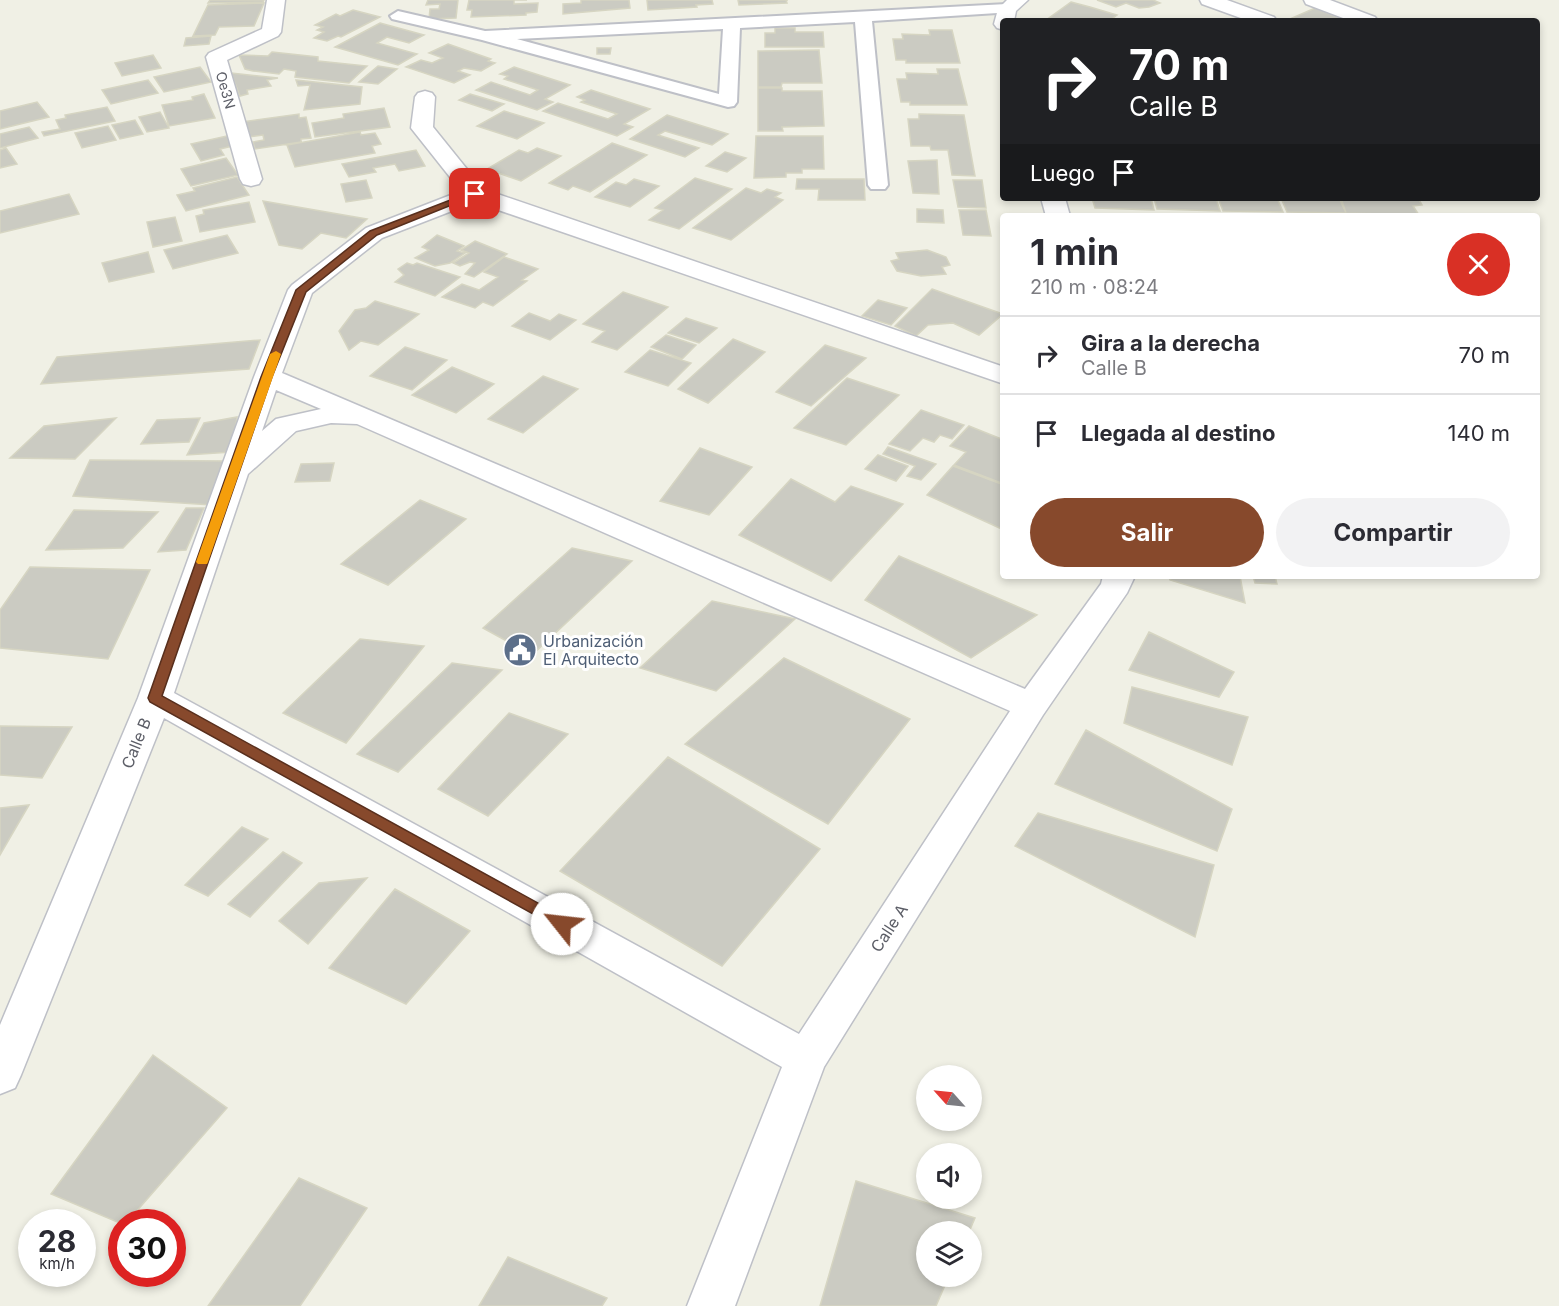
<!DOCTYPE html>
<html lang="es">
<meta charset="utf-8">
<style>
:root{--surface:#fff;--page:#f2f2f3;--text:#2b2b33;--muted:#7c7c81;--line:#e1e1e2;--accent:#87492c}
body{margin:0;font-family:Inter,sans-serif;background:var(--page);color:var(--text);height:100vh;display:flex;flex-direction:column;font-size:22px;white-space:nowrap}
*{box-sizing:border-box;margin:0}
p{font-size:20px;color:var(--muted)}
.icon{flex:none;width:33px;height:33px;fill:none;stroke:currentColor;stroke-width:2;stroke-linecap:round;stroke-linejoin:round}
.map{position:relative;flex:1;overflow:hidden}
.sheet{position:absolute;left:1000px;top:213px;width:540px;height:366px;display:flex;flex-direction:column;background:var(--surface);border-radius:6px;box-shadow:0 3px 9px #0003}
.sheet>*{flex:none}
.guide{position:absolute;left:1000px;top:18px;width:540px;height:183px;border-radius:6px;box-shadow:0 3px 9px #0003;background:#202124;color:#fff;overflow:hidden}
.needle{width:39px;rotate:297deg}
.buttons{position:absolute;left:916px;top:1065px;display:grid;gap:12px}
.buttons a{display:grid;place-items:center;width:66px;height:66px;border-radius:50%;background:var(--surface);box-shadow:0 3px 9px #0003;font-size:30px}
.speed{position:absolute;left:18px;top:1209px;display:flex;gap:12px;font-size:30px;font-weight:700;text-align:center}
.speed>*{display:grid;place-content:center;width:78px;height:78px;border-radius:50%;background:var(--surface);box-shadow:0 3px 9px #0003;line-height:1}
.speed small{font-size:15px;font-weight:400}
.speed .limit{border:9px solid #d22;background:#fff;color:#111}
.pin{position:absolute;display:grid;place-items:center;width:51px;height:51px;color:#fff;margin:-26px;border-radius:12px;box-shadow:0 3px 9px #0006}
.me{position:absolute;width:66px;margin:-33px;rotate:299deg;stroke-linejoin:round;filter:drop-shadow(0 0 4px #0008)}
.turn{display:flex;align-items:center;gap:21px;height:126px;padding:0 30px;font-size:27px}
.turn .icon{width:78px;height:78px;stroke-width:2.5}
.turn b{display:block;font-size:42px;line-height:51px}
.then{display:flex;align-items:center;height:57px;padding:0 30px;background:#0003;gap:12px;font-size:22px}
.round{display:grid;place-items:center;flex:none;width:63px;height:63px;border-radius:32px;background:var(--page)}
.summary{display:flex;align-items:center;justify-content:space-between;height:102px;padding:0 30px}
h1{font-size:36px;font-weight:700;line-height:45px}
.action{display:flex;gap:12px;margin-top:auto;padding:12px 30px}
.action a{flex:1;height:69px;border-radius:36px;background:var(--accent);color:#fff;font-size:24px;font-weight:700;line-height:69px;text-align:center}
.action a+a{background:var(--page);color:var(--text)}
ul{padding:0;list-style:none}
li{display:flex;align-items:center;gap:18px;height:78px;padding:0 30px;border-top:2px solid var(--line)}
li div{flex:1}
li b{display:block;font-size:22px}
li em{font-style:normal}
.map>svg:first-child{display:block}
.building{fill:#cbcbc2;stroke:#d6d5c2;stroke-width:1.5}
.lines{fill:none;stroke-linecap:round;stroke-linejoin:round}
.lane-casing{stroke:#bec0c7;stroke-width:4}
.street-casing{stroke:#bec0c7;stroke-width:3}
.lane{fill:#fff;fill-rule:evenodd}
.street{fill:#fff;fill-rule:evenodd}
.route{fill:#87492c;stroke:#582f1d;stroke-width:1.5}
.slow{fill:#f59e0b}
.labels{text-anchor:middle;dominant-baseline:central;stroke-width:6;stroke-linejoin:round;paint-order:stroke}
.far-street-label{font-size:14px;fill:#5c5e67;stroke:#fff}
.service-label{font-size:16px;fill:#4e5e75;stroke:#fff;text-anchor:start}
.street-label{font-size:16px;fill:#5c5e67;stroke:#fff}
</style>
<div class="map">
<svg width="1559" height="1306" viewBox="0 0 1559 1306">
<rect width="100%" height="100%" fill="#f0f0e5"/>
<path class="building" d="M210,0H264L263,2L208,3Z
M428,0H458L456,18L429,19L430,9H439L440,4L426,5Z
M469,0H527H514V4L538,3L537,12L526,13V15L471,17L472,10H467Z
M581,0H629L630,8L563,14V4L581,3Z
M647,0H712L713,4L696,5L697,7L648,10Z
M738,0H788H786L787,3L739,5Z
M1097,0H1153L1160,3L1149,7L1139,8L1126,3L1116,7Z
M1071,2L1090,7L1117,15L1109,21H1061L1049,18Z
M264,3L254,26L219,27L215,35L193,36L208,5Z
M1315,8L1347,21H1298L1292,18Z
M353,10L380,17L341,37L338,36L327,41L314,38L324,32L317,30L323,27L315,25L336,14L340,16Z
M380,23L424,35L409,43L387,37L377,43L417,54L398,65L335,47Z
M775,28H795V32H823L824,47H765V33H775Z
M929,30H952L960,63H906V60H896L893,39H903L902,34L930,35Z
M211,36L209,44L184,46L186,38Z
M448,44L491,59L488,61L495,63L481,71L464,68L458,71L470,75L454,83L406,67L421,60L432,63L443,58L429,53Z
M597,48H611L610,54H597Z
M819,50L822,83H782L781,87H758V51Z
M272,52L318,57V61L367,66L349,83L295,77L296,71L284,69L279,74L253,71L245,69L239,55L268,56Z
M153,55L161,68L122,76L115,63Z
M378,66L397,69L378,84L359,82Z
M200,67L211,82L164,92L154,77Z
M514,67L570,85L545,99L553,102L537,110L476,90L491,82L530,95L538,90L504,79L508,76L500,74Z
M937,69H958L967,105H910V102H901L897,79H907L906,73L938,74Z
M231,73L278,78L267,80L271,86L247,90L248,94L240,96Z
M148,80L158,93L111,104L102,90Z
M296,80L362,87L360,104L304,110L310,85L298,86Z
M758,88H782V91H822L824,126L782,127L783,131H758Z
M591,90L650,109L624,124L633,127L617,136L543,111L558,103L608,119L617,114L581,102L585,100L577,97Z
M204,94L215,118L169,126L162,105L193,100L192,97Z
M470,94L504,104L492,111L459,100Z
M37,102L49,117L0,129V111Z
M107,107L115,121L44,136L42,132L60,129L56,120L66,118L65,115Z
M384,108L390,127L315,137L312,123L344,118L343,114Z
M504,111L544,123L517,139L477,126Z
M160,112L169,128L147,132L139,117Z
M299,114V118L306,117L311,138L301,139V142L255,149L253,142L264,140L263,135L248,137L241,122Z
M919,114L964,115L975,176L952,175L948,150H931L930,146H911L908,119H919Z
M667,115L728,134L712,145L665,131L658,135L699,148L685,157L630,139Z
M135,120L143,134L120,139L112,125Z
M108,126L116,140L82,148L75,133Z
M29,127L38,138L0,148V134Z
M360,132L361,135L375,133L381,144L372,146L375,153L295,167L287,145Z
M231,135L237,145L220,149L224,155L201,161L191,144Z
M756,136H823L824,169H802V173H786V177L754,178Z
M612,143L647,155L590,192L573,186L568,190L549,183Z
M6,148L17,164L0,168V150Z
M537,148L561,156L521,181L487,169L519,150L528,153Z
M416,150L425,166L399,171L395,164L373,168L376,172L349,177L342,164Z
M725,152L746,158L727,172L706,166Z
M226,158L238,175L191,186L181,169Z
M937,160L939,194L913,193L908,161Z
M237,177L249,195L186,211L177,195L195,191L193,188Z
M695,178L732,189L679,229L649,220L663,210L655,208Z
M634,179L659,186L630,207L595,197L616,182L626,185Z
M797,179H864L865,200H818L819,189H796Z
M366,180L372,198L346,202L341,184Z
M953,180H982L986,208L958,207Z
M746,188L761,193L767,189L781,193L775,197L783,200L731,240L693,228Z
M69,194L79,214L0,233V211Z
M1092,198H1151L1154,210L1095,208Z
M1154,198H1216L1220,211L1157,209Z
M1218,198H1277L1283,212L1223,211Z
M1281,198H1339L1346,213L1287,212Z
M1341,198H1418L1422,205L1413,206L1419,215L1346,213Z
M263,201L367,219L346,238L321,233L302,249L279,245Z
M249,202L255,222L200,232L196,216L204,214L203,210Z
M917,209L943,210L944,223L917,222Z
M959,210H986L991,236L963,235Z
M175,217L182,241L153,247L147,222Z
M227,235L238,253L173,269L164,250Z
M437,235L464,246L457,251L465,253L450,263L435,266L415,258L429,250L422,247Z
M475,241L507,254L474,277L465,274L475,263L470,262L460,266L453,263L469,253L461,250Z
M927,250L946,257L950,265L942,267L946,274L921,276L897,271L891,261L899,259L896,253Z
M148,252L154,272L109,282L102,263Z
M504,257L538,269L522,280L527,281L493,306L483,302L475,308L442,297L462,284L479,290L498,277L484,272Z
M407,263L413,265L417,263L460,277L435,296L395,282L404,275L398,269Z
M932,289L1003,314L979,335L953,323L928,325L916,336L895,326Z
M623,292L668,307L617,350L592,342L605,331L583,324Z
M878,300L907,308L891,325L862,316Z
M375,301L419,314L378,345L361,341L349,350L339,331L355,310L366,308Z
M529,313L550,321L559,314L576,320L550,340L512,326Z
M686,318L717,328L699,343L668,333Z
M666,335L696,345L682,359L651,347Z
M733,339L765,352L708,403L678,389Z
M260,340L249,369L41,384L57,357Z
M825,345L866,358L811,406L776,392Z
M405,347L447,360L412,390L370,376Z
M650,350L691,363L668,386L625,372Z
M452,367L494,384L456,413L412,395Z
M543,376L578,389L523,433L488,419Z
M847,378L899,395L846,445L794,428Z
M921,410L964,425L952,439L940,435L934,442L923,438L910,451L889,444Z
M237,417L232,452L187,455L204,423Z
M116,418L75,459L10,458L44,426Z
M200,418L189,442L141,444L157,420Z
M969,426L1004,440V484L954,465L966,452L950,446Z
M888,447L936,464L921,480L907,476L915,466L883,454Z
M700,448L752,467L709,515L660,501Z
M878,455L908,466L896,481L865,469Z
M90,460L228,461L212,505L73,496Z
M334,463L330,481L295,482L301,464Z
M953,466L1004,485V530L927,495Z
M791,479L835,502L851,486L903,504L831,581L739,535Z
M420,500L466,519L388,585L341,564Z
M186,508H204L186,550L158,552Z
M74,510L158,512L123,548L46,550Z
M572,548L632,561L532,655L483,628Z
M899,556L1037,615L971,658L865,600Z
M30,567L150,570L108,659L0,648V610Z
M1169,576H1240L1245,603L1170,580Z
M1253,576H1275L1277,584L1255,583Z
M712,601L795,619L716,691L640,668Z
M1149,632L1234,672L1219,697L1129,670Z
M360,639L424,646L346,743L283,713Z
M784,658L910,719L828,824L685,744Z
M452,663L502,670L398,772L357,754Z
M1132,687L1248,717L1232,765L1124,723Z
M509,713L568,734L488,816L438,789Z
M0,726L72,727L42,778L0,775Z
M1086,730L1232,809L1217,851L1055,784Z
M668,757L820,849L722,966L560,871Z
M29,805L0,855V808Z
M1038,813L1214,865L1195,937L1015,846Z
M242,827L268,839L208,896L185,885Z
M283,852L302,863L250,917L228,904Z
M367,878L308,944L279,921L319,883Z
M395,889L470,931L406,1004L329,968Z
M153,1055L227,1108L127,1222L122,1224L51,1194Z
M299,1178L367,1208L300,1306H208Z
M856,1181L975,1218L969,1232H927V1276H949L936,1306H820Z
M508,1257L607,1298L602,1306H479Z"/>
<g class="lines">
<g class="lane-casing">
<path id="lane" d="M1007,4L1015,9L1013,12L872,21L888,185L885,189H871L868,185L855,22L740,28L737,102L734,106L728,107L482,40L392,19L390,16L398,11L485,31ZM723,29L719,94L517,39Z"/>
</g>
<g class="street-casing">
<path id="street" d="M267,0H285L281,32L278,36L227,60L262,179L259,184L251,186L243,184L240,179L206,57L209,53L262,29Z
M1007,0H1028L1016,11L1014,21H1004V30L997,28L994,24L998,9Z
M1200,0H1227L1274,17L1277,21H1249L1202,4Z
M1304,0H1330L1375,17L1378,21H1351L1306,4Z
M425,91L432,93L435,97L433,127L483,189L1004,367V384L475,202L382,238L312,293L282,373L1025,689L1101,584L1103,576H1135L1127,593L1043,715L824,1067L735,1306H687L782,1067L164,718L21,1075L15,1088L0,1094V1025L138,698L254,377L288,290L292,285L366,228L461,191L411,128L415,97L418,93ZM276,390L321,409L276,419L262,431ZM331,423L357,424L1010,711L799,1034L174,693L248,474L296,431Z
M1041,198H1065L1070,216H1046Z"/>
</g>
<use href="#lane" class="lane"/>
<use href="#street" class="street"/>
</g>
<path class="route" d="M471,192L479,194L377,235L306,292L272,377L162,696L567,919L570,924L567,928L562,930L150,702L148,698L261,377L296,290L370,231Z"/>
<path class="slow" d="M276,351L281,354L208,562L207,564H198L196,562L270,354Z"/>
<defs>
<g id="civic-disc" transform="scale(1.725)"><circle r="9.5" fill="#5c6f8a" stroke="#fff"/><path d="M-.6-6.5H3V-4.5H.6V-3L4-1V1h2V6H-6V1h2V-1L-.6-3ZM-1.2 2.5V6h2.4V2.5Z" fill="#fff"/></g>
</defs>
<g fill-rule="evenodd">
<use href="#civic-disc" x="520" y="650"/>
</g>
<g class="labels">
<g class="far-street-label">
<text transform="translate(226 90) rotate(74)">Oe3N</text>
</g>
<g class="service-label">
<text x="543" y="641">Urbanización<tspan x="543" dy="18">El Arquitecto</tspan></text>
</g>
<g class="street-label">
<text transform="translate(136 743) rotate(-68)">Calle B</text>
<text transform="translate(889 928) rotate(-57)">Calle A</text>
</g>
</g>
</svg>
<div class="buttons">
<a><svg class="needle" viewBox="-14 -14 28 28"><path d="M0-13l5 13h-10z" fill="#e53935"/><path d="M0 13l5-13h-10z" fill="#7c7c81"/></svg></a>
<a><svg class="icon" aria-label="sound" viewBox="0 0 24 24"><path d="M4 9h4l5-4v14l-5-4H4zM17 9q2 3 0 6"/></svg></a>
<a><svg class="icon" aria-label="layers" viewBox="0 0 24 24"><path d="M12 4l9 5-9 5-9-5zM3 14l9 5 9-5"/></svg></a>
</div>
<div class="speed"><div>28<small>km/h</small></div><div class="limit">30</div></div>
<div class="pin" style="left:475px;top:194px;background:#d93025"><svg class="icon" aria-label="arrive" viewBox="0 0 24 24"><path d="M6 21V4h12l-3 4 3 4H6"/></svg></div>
<svg class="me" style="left:562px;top:924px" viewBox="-20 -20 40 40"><circle r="19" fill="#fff"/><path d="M0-13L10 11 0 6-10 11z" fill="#87492c"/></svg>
<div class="guide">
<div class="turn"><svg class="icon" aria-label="right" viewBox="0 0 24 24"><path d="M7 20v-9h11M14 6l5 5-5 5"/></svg><div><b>70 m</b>Calle B</div></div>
<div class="then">Luego<svg class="icon" aria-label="arrive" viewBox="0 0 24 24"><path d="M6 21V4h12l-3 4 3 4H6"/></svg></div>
</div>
<section class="sheet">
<div class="summary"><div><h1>1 min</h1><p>210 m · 08:24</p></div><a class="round" style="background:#d93025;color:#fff"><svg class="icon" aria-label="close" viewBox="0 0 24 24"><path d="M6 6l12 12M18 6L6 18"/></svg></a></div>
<ul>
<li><svg class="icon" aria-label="right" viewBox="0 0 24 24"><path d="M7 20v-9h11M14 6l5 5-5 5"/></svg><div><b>Gira a la derecha</b><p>Calle B</p></div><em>70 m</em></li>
<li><svg class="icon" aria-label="arrive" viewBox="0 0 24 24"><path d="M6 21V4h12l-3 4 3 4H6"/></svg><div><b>Llegada al destino</b></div><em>140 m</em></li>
</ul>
<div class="action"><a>Salir</a><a>Compartir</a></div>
</section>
</div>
